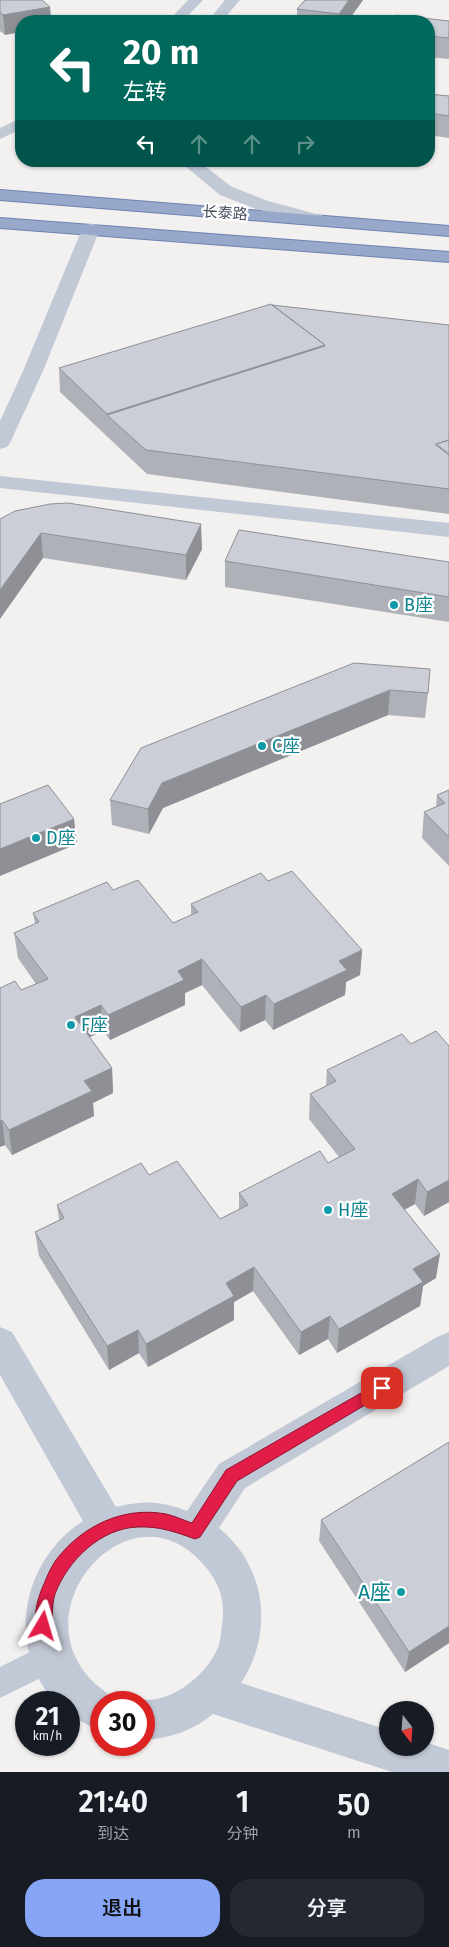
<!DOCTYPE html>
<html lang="zh">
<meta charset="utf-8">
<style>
:root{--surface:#171b24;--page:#242831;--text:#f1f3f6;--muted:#9ea1a6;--accent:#86a5f7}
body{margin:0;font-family:"Fira Sans","Noto Sans SC",sans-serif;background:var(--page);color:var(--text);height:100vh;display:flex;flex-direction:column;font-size:19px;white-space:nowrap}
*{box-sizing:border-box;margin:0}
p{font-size:16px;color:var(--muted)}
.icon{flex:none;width:28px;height:28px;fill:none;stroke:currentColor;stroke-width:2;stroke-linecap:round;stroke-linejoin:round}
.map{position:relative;height:1772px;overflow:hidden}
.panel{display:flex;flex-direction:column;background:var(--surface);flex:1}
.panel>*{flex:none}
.banner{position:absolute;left:15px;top:15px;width:420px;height:152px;border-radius:20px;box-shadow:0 1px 4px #0004;background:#00695c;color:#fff;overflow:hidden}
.needle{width:32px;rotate:163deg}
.buttons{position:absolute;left:379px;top:1701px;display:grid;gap:10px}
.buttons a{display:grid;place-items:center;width:55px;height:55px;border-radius:50%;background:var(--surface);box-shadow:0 1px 4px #0004;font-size:25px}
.speed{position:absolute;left:15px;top:1691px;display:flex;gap:10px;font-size:25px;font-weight:700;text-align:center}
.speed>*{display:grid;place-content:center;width:65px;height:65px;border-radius:50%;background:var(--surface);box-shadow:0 1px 4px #0004;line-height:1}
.speed small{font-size:12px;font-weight:400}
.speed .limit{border:8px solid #d22;background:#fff;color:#111}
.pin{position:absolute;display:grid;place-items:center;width:42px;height:42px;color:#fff;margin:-21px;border-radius:10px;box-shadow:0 2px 8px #0006}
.me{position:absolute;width:55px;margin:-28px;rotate:7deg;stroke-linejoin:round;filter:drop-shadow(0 0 4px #0008)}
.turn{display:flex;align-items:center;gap:18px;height:105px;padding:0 25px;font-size:22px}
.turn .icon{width:65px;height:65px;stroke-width:2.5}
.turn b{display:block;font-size:35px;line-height:42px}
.lanes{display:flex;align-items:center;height:48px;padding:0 25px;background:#0003;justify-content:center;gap:25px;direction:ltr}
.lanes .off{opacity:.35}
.eta{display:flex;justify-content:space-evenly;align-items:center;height:85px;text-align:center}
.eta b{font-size:30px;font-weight:600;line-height:35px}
.primary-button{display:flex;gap:10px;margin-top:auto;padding:10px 25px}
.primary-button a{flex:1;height:58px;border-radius:20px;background:var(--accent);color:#111;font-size:20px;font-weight:600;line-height:58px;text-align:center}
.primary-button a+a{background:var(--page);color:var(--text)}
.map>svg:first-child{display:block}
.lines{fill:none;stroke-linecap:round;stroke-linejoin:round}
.trunk-casing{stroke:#6d82b0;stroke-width:2}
.service{fill:#c2c9d6;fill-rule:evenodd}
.minor{fill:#c2c9d6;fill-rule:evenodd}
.tertiary{fill:#c2c9d6;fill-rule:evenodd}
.trunk{fill:#98a8cb;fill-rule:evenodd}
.wall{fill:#afb1b8}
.shaded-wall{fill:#8e9096}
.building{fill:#cbced6;stroke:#8e9096}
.route{fill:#e11d48;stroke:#92132f}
.culture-dot{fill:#0f9aa8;stroke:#fff;stroke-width:2}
.labels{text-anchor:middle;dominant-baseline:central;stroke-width:4.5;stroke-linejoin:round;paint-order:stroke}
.far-street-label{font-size:15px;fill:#464f60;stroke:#fff}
.culture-label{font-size:18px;fill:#0d838f;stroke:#fff;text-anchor:start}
.near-culture-label{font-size:21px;fill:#0d838f;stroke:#fff;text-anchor:end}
</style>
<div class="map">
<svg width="449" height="1772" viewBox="0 0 449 1772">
<rect width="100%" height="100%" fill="#f3f0f0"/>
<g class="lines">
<g class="trunk-casing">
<path id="trunk" d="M0,190L449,226V236L0,200Z
M0,218L449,252V262L0,228Z"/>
</g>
<path class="service" d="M48,1643L59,1647L63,1658L59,1669L0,1698V1667Z"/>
<path class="minor" d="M91,224L97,225L100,229L43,371L10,443L7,447L0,449V421L23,371L82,229L85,225Z
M0,476L449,523V537L0,488Z
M0,1327L12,1332L116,1507C144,1500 161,1501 187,1511L219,1464L437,1337L449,1332V1366L245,1488L219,1528C267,1567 274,1633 241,1683L388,1730V1748H425V1742L449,1750V1772H392L213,1714C194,1730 168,1739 144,1740V1702H138C147,1699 158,1700 167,1696C187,1689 211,1667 218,1647C221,1640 221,1632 222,1625C226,1600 219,1581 202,1563C124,1475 0,1631 115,1698L117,1702H101V1732L69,1715V1702H55C5,1647 22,1560 83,1521L0,1375Z"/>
<path class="tertiary" d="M188,0H203L183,21H168Z
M225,0H240L222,21H208Z
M21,118V129L0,139V128Z
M179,161H198L232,187L268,201L324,216L327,220L324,224L318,225L256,209L220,195Z"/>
<use href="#trunk" class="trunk"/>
</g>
<path class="wall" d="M0,0L50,7L51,21H21L5,35L0,31Z
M363,0L348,21H297V9Z
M429,21H449V59L429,57Z
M429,94L449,96V138L429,135Z
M272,305L449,325V514L147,474L60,392L59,368Z
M15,511L202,549L186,580L43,558Z
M225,561L449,562V622L225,587Z
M354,663L428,693L425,718L388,715L163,808L149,834L112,825L110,800Z
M449,790V866L422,838L424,812L436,807L437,795Z
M268,881L362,950L360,975L346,982L345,995L273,1030L265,1020L240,1032L202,985L185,993V1005L110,1040L103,1031L89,1037L112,1068L113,1093L93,1103L94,1116L12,1155L5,1145L0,1147V988L21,990L36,984L18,958L14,933L35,924L33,913L113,890L173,923L191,915V904Z
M411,1044L449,1046V1202L424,1216L415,1204L404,1210L436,1278L423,1286L420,1306L337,1353L328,1339L299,1355L253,1291L234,1302V1320L148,1367L139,1353L109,1370L39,1256L35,1232L59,1220L57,1205L149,1175L220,1219L239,1209V1193L328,1163L339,1157L309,1119L310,1094L326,1086L327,1070Z
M449,1442V1643L405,1672L319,1541L321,1520Z"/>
<path class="shaded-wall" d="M349,0H363L348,21H339V14Z
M50,7L51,21H21V32L5,35L3,15Z
M325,345L324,368L107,415V414Z
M201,524L202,549L186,580V555Z
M41,533L43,558L0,619V590Z
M390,690L388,715L163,808L149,834L148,809L162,783Z
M74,819L77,844L0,876V849Z
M362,950L360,975L346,982L345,995L273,1030L274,1004L339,961Z
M202,959V985L185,993V1005L110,1040L108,1015L178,971Z
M266,995L265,1020L240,1032L241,1007Z
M101,1005L103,1031L77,1043L75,1017Z
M112,1068L113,1093L93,1103L94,1116L12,1155L9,1130L84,1081Z
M2,1120L5,1145L0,1147V1121Z
M418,1179L415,1204L389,1218L392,1194Z
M449,1180V1202L424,1216L427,1192Z
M440,1254L436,1278L423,1286L420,1306L337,1353L339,1329L413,1269Z
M254,1267L253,1291L234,1302V1320L148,1367L146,1344L226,1283Z
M330,1316L328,1339L299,1355L301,1332Z
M138,1330L139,1353L109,1370L107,1346Z
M449,1626V1643L405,1672L409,1652Z"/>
<path class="building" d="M0,0H42L50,7L3,15L0,12Z
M305,0H349L339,14L297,9Z
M396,15L449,21V38L429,36V21H393Z
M429,94L449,96V116L429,113Z
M271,304L325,345L107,414L59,368Z
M272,305L449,325V440L436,444V445L449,455V489L146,450L107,415L325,346L324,345H325Z
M449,440V454L436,444Z
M68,503L201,524L186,555L41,533L0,590V519L15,511L50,504Z
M239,530L449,562V597L225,561Z
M354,663L430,669L428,693L390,690L162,783L148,809L110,800L141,748Z
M48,785L74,819L0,849V804Z
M449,790V837L424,812L445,803L437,795Z
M292,871L362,950L339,961L347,970L274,1004L266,995L241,1007L202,959L178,971L184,980L108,1015L101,1005L75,1017L112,1068L84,1081L92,1091L9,1130L2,1120L0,1121V988L15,981L21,990L48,979L14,933L39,922L33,913L107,882L113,890L138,880L173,923L198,912L191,904L261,873L268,881Z
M436,1031L449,1046V1180L427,1192L418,1179L392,1194L440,1254L413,1269L423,1282L339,1329L330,1316L301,1332L254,1267L226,1283L234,1296L146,1344L138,1330L107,1346L35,1232L64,1218L57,1205L141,1163L149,1175L177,1161L220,1219L248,1205L239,1193L320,1151L328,1163L355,1149L310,1094L336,1081L327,1070L402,1034L411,1044Z
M449,1442V1626L409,1652L321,1520Z"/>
<path class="route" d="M382,1381L387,1383L389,1388L387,1392L237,1481L200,1537L195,1539C176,1532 159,1526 138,1527C101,1528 68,1560 55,1594C51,1606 54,1620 49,1632L43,1634L37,1632C32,1619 38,1596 44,1584C47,1576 51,1567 56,1560C82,1526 123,1506 166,1514C175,1516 183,1520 192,1523L226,1470Z"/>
<g class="culture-dot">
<circle cx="394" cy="605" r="5"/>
<circle cx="262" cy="746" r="5"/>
<circle cx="36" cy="838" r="5"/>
<circle cx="71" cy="1025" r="5"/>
<circle cx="328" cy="1210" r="5"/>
<circle cx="401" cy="1592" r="5"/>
</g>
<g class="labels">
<g class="far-street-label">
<text transform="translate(225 213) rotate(4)">长泰路</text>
</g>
<g class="culture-label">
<text x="404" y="605">B座</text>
<text x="272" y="746">C座</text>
<text x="46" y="838">D座</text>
<text x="81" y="1025">F座</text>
<text x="338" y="1210">H座</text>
</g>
<g class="near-culture-label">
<text x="391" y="1592">A座</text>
</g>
</g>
</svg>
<div class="buttons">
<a><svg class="needle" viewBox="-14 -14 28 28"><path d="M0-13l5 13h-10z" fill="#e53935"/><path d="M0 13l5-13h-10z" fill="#9ea1a6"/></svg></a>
</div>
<div class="speed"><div>21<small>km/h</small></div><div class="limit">30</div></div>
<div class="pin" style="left:382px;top:1388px;background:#d93025"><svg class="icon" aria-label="arrive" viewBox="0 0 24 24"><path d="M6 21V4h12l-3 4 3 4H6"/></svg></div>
<svg class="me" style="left:43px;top:1626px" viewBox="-20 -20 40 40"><path d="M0-17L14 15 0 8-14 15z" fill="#e11d48" stroke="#fff" stroke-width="4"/></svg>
<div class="banner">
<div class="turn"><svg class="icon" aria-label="left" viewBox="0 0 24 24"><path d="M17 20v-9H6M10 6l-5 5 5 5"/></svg><div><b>20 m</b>左转</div></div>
<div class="lanes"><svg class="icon" aria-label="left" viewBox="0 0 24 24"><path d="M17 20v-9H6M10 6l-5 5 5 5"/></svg><svg class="icon off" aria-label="ahead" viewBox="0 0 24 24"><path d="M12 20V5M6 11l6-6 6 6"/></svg><svg class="icon off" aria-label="ahead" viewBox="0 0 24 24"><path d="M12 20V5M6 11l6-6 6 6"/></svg><svg class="icon off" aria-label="right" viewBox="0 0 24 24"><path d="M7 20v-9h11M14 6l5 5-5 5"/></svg></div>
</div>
</div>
<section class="panel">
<div class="eta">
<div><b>21:40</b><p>到达</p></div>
<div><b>1</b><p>分钟</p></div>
<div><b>50</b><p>m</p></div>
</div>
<div class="primary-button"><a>退出</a><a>分享</a></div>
</section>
